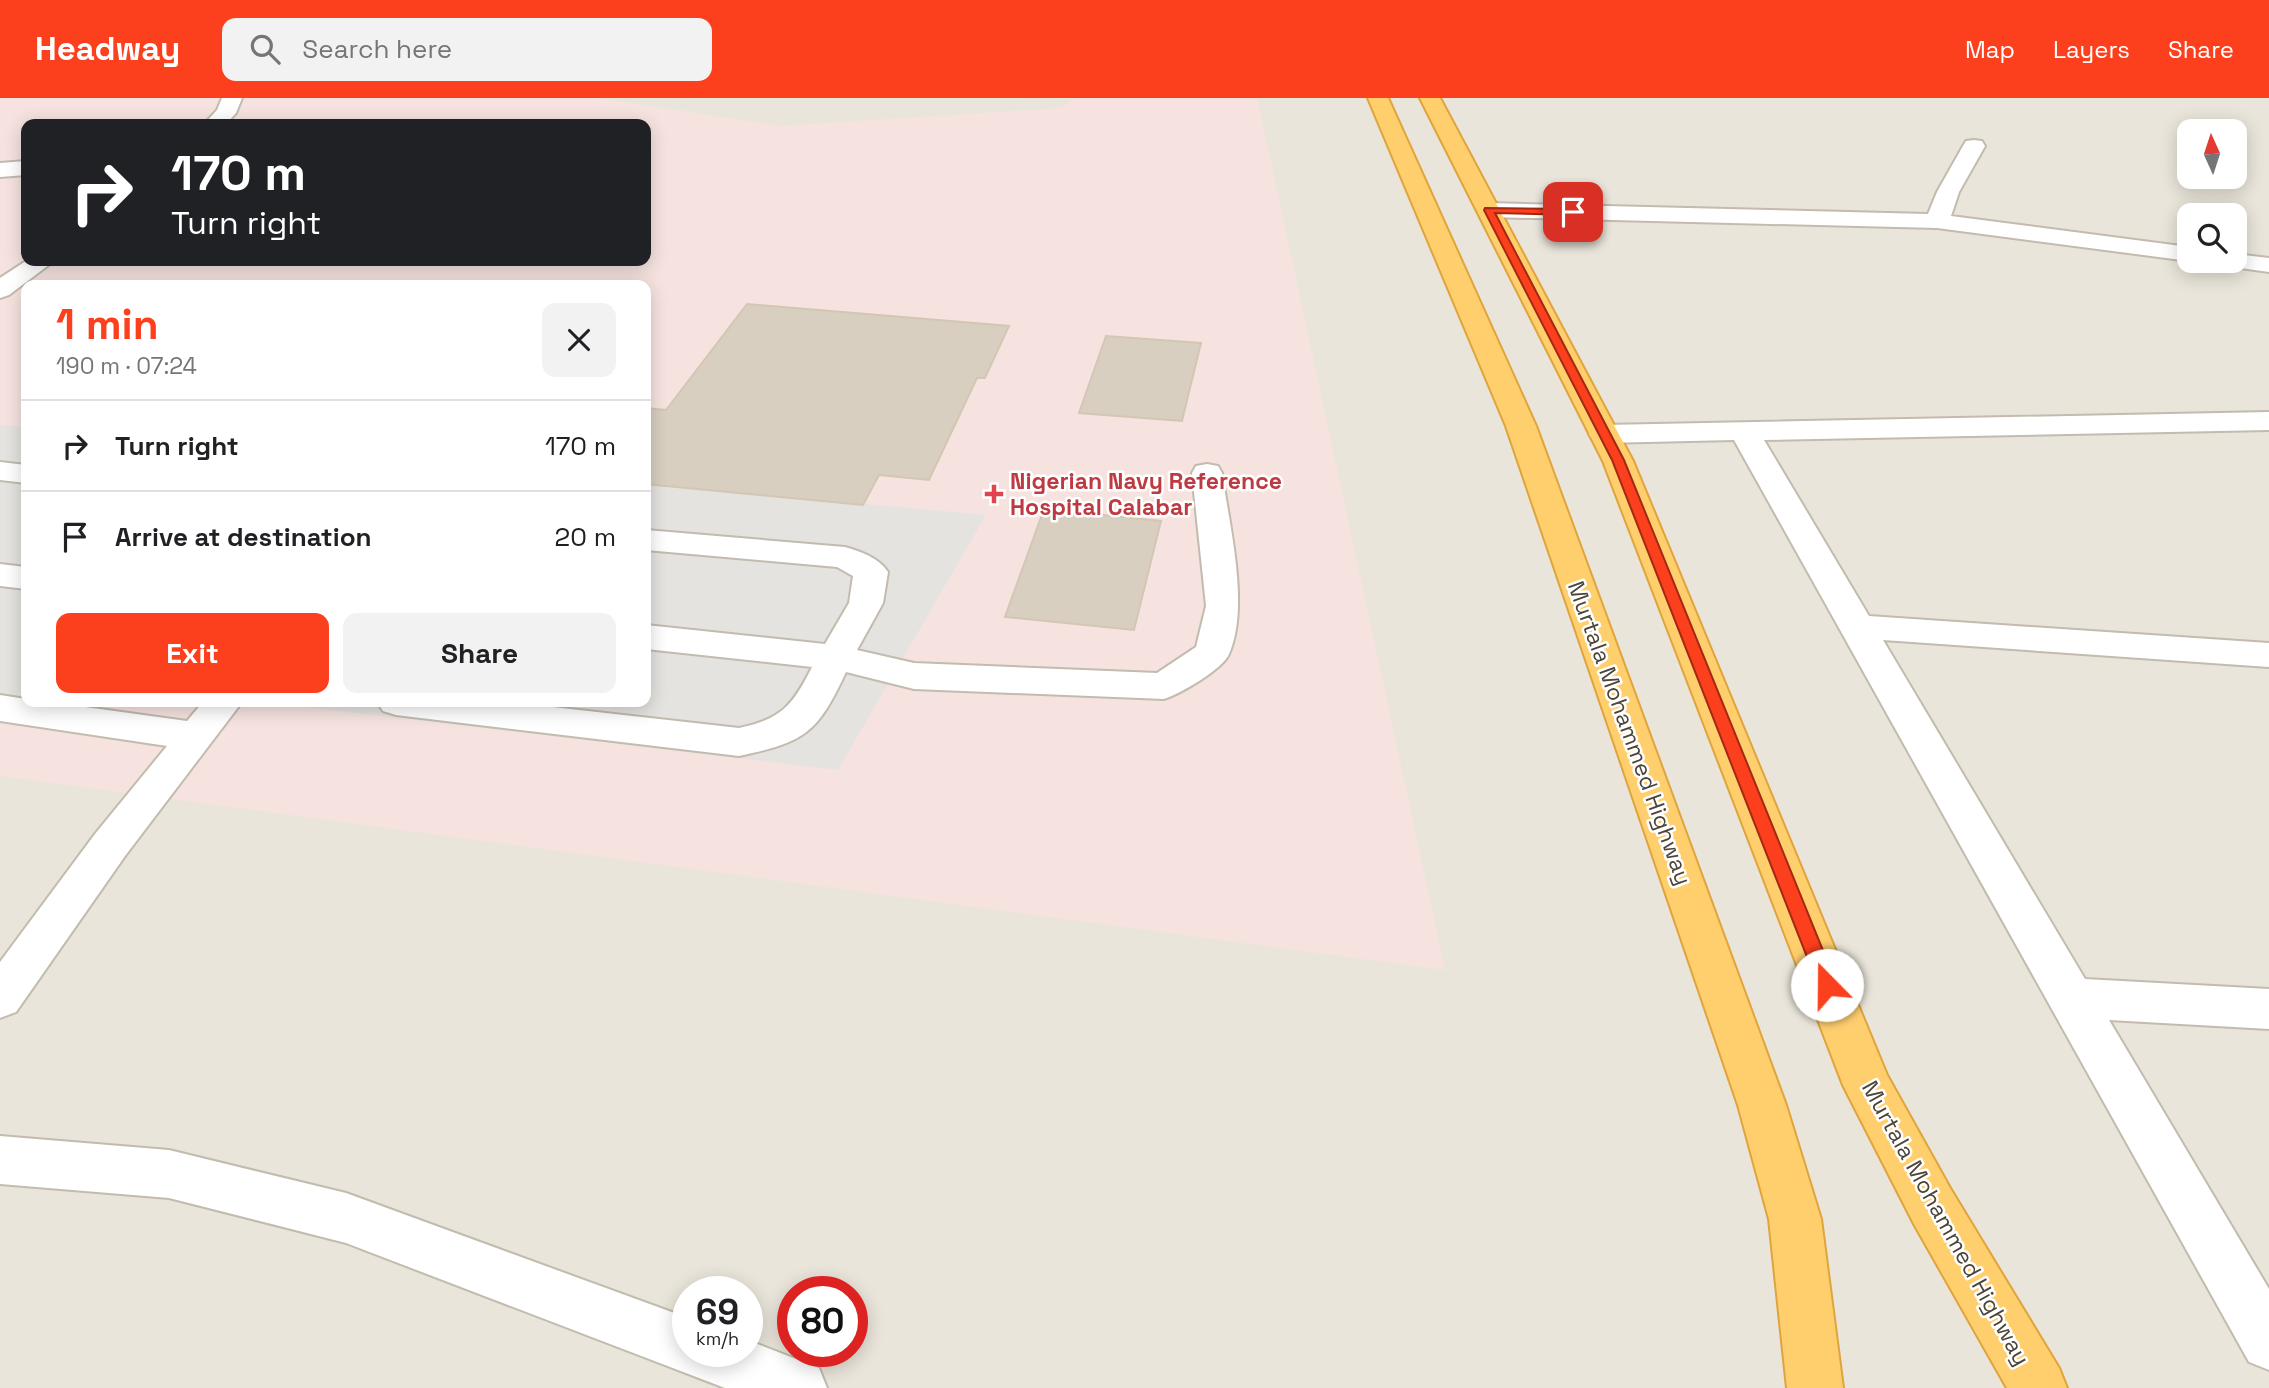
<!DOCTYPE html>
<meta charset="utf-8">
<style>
:root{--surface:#fff;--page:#f2f2f2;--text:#202124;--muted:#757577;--line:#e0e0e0;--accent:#fc3f1d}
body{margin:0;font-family:"Space Grotesk",sans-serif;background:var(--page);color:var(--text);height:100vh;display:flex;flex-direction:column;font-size:26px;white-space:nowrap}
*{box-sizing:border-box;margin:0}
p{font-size:23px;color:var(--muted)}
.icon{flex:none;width:38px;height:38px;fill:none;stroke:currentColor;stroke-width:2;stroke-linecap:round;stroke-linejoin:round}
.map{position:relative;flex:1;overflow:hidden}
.panel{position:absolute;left:21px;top:182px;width:630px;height:427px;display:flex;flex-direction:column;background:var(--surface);border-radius:14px;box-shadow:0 4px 18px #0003}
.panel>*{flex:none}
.banner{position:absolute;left:21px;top:21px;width:630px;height:147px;border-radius:14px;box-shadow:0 4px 18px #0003;background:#202124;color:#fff;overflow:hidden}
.needle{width:46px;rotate:357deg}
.controls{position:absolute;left:2177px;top:21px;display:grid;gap:14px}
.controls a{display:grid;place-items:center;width:70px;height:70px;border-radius:14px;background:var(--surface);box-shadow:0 4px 18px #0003;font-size:35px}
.speed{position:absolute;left:672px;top:1178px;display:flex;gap:14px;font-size:35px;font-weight:700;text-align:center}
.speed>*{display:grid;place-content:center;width:91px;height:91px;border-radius:50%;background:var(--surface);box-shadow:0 4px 18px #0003;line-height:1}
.speed small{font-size:18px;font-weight:400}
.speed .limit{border:10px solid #d22;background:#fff;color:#111}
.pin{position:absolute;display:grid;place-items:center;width:60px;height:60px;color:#fff;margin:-30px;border-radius:14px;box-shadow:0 4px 10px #0006}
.me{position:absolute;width:77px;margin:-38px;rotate:338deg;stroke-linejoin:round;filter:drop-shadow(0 0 5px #0008)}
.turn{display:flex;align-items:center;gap:24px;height:147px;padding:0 35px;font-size:32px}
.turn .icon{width:91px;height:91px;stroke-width:2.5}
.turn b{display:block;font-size:49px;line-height:60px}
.round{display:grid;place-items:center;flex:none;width:74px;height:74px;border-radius:14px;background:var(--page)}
.overview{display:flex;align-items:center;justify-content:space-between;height:119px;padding:0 35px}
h1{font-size:42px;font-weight:700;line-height:52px;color:var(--accent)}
.cta{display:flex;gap:14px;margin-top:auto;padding:14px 35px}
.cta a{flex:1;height:80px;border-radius:14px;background:var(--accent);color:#fff;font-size:28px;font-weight:700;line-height:80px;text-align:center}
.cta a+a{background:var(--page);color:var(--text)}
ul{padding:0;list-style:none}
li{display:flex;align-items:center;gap:21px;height:91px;padding:0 35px;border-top:2px solid var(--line)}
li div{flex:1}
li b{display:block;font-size:26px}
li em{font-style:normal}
header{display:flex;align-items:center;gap:42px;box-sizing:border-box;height:98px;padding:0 35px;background:var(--accent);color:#fff}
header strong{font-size:33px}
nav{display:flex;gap:38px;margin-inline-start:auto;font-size:24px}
.search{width:490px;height:63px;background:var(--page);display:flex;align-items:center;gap:18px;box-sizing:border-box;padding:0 24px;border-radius:14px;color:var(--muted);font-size:26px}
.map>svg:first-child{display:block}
.residential{fill:#eae5da;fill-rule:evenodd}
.medical{fill:#f6e3e0;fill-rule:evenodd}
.parking{fill:#e5e3e0}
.building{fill:#d8cfc1;stroke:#d3c7b4;stroke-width:2}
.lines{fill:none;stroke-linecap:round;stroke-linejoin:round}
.minor-casing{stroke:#c2bbae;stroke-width:4}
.highway-casing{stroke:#e0a43c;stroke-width:4}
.minor{fill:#fff;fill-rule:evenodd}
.highway{fill:#ffcf6e;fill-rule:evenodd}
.route{fill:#fc3f1d;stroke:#a42913;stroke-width:2}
.health-dot{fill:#e0444e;stroke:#fff;stroke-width:2.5}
.labels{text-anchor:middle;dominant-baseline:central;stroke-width:5;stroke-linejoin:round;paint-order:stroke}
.health-label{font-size:23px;font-weight:bold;fill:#be3a42;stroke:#fff;text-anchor:start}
.street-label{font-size:23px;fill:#4b4439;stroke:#fff}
</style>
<header>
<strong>Headway</strong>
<div class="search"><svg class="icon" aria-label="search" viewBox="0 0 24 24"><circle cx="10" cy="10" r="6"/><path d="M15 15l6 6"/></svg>Search here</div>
<nav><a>Map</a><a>Layers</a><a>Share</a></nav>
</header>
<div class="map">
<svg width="2269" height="1290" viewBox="0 0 2269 1290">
<rect width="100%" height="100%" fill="#f6f3ec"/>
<path class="residential" d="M0,0H2269V1290H0ZM26,26H646V163H26ZM2189,33H2235V79H2189ZM2189,117H2235V163H2189ZM26,187H646V604H26ZM688,1194H747V1253H688ZM793,1194H852V1253H793Z"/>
<path class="medical" d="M0,0H597L780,28L1062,10L1073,0H1257L1445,872L0,678ZM26,26H646V163H26ZM26,187H646V604H26Z"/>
<path class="parking" d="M0,327L26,329V604H117L98,625L0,613Z
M646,386L986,417L838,672L263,604H646Z"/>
<path class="building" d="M747,206L1009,228L985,280H977L929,382L879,377L863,407L646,386V310L666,312Z
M1106,238L1201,245L1182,323L1079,315Z
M1044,411L1161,423L1134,532L1005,519Z"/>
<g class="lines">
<g class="minor-casing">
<path id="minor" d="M222,0H242L236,15L226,26H204L217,12Z
M1974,42L1982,43L1985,48L1959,94L1951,118L2189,149V163H2192H2189L1937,130L1489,119L1481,117L1477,112L1481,107L1489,105L1928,116L1937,94L1963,48L1966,43Z
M26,63V77L0,79V65Z
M2235,156L2269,160V174L2226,168L2223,163H2235Z
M26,163H54L9,197L0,200V180Z
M2269,314V332L1764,342L1869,518L2269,545V569L1883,542L2085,881L2269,891V931L2109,922L2269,1191V1272L2249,1264L1734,342L1604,345L1593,342L1589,336L1593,330L1604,327Z
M0,364L26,367V385L0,382Z
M1207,366L1218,368L1222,375C1229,426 1250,508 1229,556C1223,571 1180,596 1164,601L914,591L846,574C817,636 805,644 739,658L396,617L383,613L377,604H508L739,630C782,621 793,607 812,569L646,551V527L825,546L849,505L853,478L837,469L646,452V432L845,449C860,453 879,460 888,474L883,505L857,552L914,565L1157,575L1196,549L1206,508L1192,375L1196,368Z
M0,466L26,469V491L0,488Z
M0,597L26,601V604H49L187,623L203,604H242L125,758L16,914L0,920V864L95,736L167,648L0,623Z
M0,1038L169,1052L346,1095L688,1220V1253H747V1242L819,1270L827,1290H725L346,1145L169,1100L0,1086Z"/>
</g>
<g class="highway-casing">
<path id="highway" d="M1368,0H1388L1536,328L1786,1007L1821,1121L1843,1290H1787L1769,1121L1738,1007L1506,328Z
M1420,0H1440L1633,363L1887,977L1950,1090L2059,1270L2067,1290H2007L1914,1126L1843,987L1603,363Z"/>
</g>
<use href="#minor" class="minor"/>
<use href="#highway" class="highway"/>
</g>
<path class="route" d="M1485,110L1573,111L1578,114L1573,117L1495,115L1624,362L1837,887L1834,892L1827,895L1821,892L1818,887L1612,362L1484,112Z"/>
<path class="health-dot" d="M990.5 385.5h7v7h7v7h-7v7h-7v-7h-7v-7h7z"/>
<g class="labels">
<g class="health-label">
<text x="1010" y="383">Nigerian Navy Reference<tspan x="1010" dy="26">Hospital Calabar</tspan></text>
</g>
<g class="street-label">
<text transform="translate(1630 635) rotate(70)">Murtala Mohammed Highway</text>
<text transform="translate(1946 1125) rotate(61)">Murtala Mohammed Highway</text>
</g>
</g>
</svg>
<div class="controls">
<a><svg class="needle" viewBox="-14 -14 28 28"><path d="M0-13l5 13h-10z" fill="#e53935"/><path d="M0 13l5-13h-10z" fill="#757577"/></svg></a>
<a><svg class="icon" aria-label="search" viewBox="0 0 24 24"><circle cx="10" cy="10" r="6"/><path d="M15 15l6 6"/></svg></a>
</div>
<div class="speed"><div>69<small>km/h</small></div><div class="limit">80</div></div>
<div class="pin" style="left:1573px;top:114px;background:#d93025"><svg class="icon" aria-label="arrive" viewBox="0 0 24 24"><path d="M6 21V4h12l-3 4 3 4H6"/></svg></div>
<svg class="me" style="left:1827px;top:887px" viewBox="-20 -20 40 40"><circle r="19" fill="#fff"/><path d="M0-13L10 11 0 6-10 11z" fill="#fc3f1d"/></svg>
<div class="banner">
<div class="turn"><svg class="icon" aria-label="right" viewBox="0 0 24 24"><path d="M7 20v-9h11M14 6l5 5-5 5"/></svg><div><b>170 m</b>Turn right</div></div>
</div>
<section class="panel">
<div class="overview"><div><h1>1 min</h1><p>190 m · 07:24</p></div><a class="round"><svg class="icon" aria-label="close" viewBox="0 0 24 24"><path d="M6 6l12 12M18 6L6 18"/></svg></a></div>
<ul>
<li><svg class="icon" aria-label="right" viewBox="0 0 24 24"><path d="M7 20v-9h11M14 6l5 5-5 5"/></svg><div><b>Turn right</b></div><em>170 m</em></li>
<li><svg class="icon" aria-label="arrive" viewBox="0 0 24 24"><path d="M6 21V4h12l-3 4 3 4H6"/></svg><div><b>Arrive at destination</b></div><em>20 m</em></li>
</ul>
<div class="cta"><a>Exit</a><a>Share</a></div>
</section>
</div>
